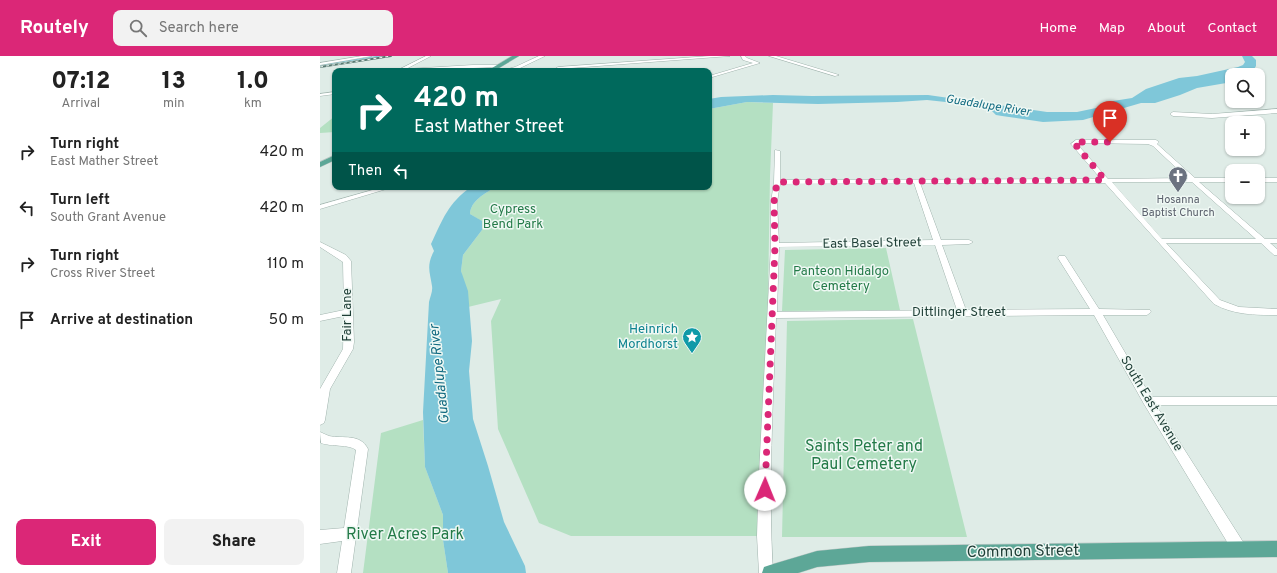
<!DOCTYPE html>
<meta charset="utf-8">
<style>
:root{--surface:#fff;--page:#f2f2f2;--text:#222;--muted:#767676;--accent:#db2777}
body{margin:0;font-family:Overpass,sans-serif;background:var(--page);color:var(--text);height:100vh;display:flex;flex-direction:column;font-size:15px;white-space:nowrap}
*{box-sizing:border-box;margin:0}
p{font-size:13px;color:var(--muted)}
.icon{flex:none;width:22px;height:22px;fill:none;stroke:currentColor;stroke-width:2;stroke-linecap:round;stroke-linejoin:round}
.map{position:relative;flex:1;overflow:hidden}
.panel{display:flex;flex-direction:column;background:var(--surface);width:320px}
.panel>*{flex:none}
.banner{position:absolute;left:12px;top:12px;width:380px;height:122px;border-radius:8px;box-shadow:0 1px 3px #0004;background:#00695c;color:#fff;overflow:hidden}
.controls{position:absolute;left:905px;top:12px;display:grid;gap:8px}
.controls a{display:grid;place-items:center;width:40px;height:40px;border-radius:8px;background:var(--surface);box-shadow:0 1px 3px #0004;font-size:20px}
.pin{position:absolute;display:grid;place-items:center;width:34px;height:34px;color:#fff;margin:-41px -17px;border-radius:50% 50% 50% 0;rotate:-45deg;box-shadow:0 0 4px #0007}
.pin .icon{rotate:45deg}
.me{position:absolute;width:44px;margin:-22px;rotate:1deg;stroke-linejoin:round;filter:drop-shadow(0 0 3px #0008)}
.turn{display:flex;align-items:center;gap:14px;height:84px;padding:0 16px;font-size:18px}
.turn .icon{width:52px;height:52px;stroke-width:2.5}
.turn b{display:block;font-size:28px;line-height:34px}
.then{display:flex;align-items:center;height:38px;padding:0 16px;background:#0003;gap:8px;font-size:15px}
.eta{display:flex;justify-content:space-evenly;align-items:center;height:68px;text-align:center}
.eta b{font-size:24px;font-weight:800;line-height:28px}
.primary-button{display:flex;gap:8px;margin-top:auto;padding:8px 16px}
.primary-button a{flex:1;height:46px;border-radius:8px;background:var(--accent);color:#fff;font-size:16px;font-weight:800;line-height:46px;text-align:center}
.primary-button a+a{background:var(--page);color:var(--text)}
ul{padding:0;list-style:none}
li{display:flex;align-items:center;gap:12px;height:56px;padding:0 16px}
li div{flex:1}
li b{display:block;font-size:15px}
li em{font-style:normal}
header{display:flex;align-items:center;gap:24px;box-sizing:border-box;height:56px;padding:0 20px;background:var(--accent);color:#fff}
header strong{font-size:19px}
nav{display:flex;gap:22px;margin-inline-start:auto;font-size:14px}
.search{width:280px;height:36px;background:var(--page);display:flex;align-items:center;gap:10px;box-sizing:border-box;padding:0 14px;border-radius:8px;color:var(--muted);font-size:15px}
main{display:flex;flex:1;min-height:0}
.map>svg:first-child{display:block}
.green{fill:#b4e0c2}
.water{fill:#7fc7d9}
.lines{fill:none;stroke-linecap:round;stroke-linejoin:round}
.stream{stroke:#7fc7d9;stroke-width:1}
.minor-casing{stroke:#a1b4ae;stroke-width:1}
.major-casing{stroke:#c0c9c7;stroke-width:1}
.minor{fill:#fff;fill-rule:evenodd}
.major{fill:#5da797;fill-rule:evenodd}
.rail-casing{stroke:#587a72;stroke-width:2}
.rail{stroke:#eff8f4;stroke-width:1;stroke-dasharray:3;stroke-linecap:butt}
.route{stroke:#db2777;stroke-width:7;stroke-dasharray:0 12.6}
.labels{text-anchor:middle;dominant-baseline:central;stroke-width:3;stroke-linejoin:round;paint-order:stroke}
.far-worship-label{font-size:11px;fill:#5b616d;stroke:#eff8f4}
.far-water-label{font-size:12px;font-style:italic;fill:#116a81;stroke:#eff8f4}
.park-label{font-size:13px;fill:#237a48;stroke:#eff8f4}
.street-label{font-size:13px;fill:#1e3e36;stroke:#eff8f4}
.culture-label{font-size:13px;fill:#0d838f;stroke:#eff8f4;text-anchor:end}
.water-label{font-size:14px;font-style:italic;fill:#116a81;stroke:#eff8f4}
.near-park-label{font-size:16px;fill:#237a48;stroke:#eff8f4}
.near-street-label{font-size:16px;fill:#1e3e36;stroke:#eff8f4}
</style>
<header>
<strong>Routely</strong>
<div class="search"><svg class="icon" aria-label="search" viewBox="0 0 24 24"><circle cx="10" cy="10" r="6"/><path d="M15 15l6 6"/></svg>Search here</div>
<nav><a>Home</a><a>Map</a><a>About</a><a>Contact</a></nav>
</header>
<main>
<section class="panel">
<div class="eta">
<div><b>07:12</b><p>Arrival</p></div>
<div><b>13</b><p>min</p></div>
<div><b>1.0</b><p>km</p></div>
</div>
<ul>
<li><svg class="icon" aria-label="right" viewBox="0 0 24 24"><path d="M7 20v-9h11M14 6l5 5-5 5"/></svg><div><b>Turn right</b><p>East Mather Street</p></div><em>420 m</em></li>
<li><svg class="icon" aria-label="left" viewBox="0 0 24 24"><path d="M17 20v-9H6M10 6l-5 5 5 5"/></svg><div><b>Turn left</b><p>South Grant Avenue</p></div><em>420 m</em></li>
<li><svg class="icon" aria-label="right" viewBox="0 0 24 24"><path d="M7 20v-9h11M14 6l5 5-5 5"/></svg><div><b>Turn right</b><p>Cross River Street</p></div><em>110 m</em></li>
<li><svg class="icon" aria-label="arrive" viewBox="0 0 24 24"><path d="M6 21V4h12l-3 4 3 4H6"/></svg><div><b>Arrive at destination</b></div><em>50 m</em></li>
</ul>
<div class="primary-button"><a>Exit</a><a>Share</a></div>
</section>
<div class="map">
<svg width="957" height="517" viewBox="0 0 957 517">
<rect width="100%" height="100%" fill="#dfece7"/>
<path class="green" d="M427,46L453,47L450,120L444,480H251L219,467L178,373L171,265L181,243L148,251L141,215L143,199L162,174L158,163L150,158C151,144 165,138 175,131H389V53Z
M15,60V76L0,77V72Z
M566,192L580,254L462,255L465,194Z
M593,263L647,481H462L467,265Z
M103,364L105,411L123,459V484L128,517H43L61,377Z"/>
<path class="water" d="M922,0H932L936,4V10L930,19H912V26L877,32L860,39L835,47H821L763,64L723,66L682,60L676,59L669,52L663,50L607,44L577,46L498,48L427,46L389,53V43L401,41L453,39L492,40L608,39L727,56H757L776,52L793,45L812,42L826,33L859,22L877,20L918,11L923,9L925,6Z
M151,131H175C165,138 151,144 150,158L162,165V174L143,199L141,215L148,235L152,285L149,315L153,363L168,410L184,466L205,510L206,517H128L123,484V459L105,411L103,356L109,246C110,241 113,235 112,230C110,216 106,210 114,195L111,188C123,163 128,147 151,131Z"/>
<g class="lines">
<path class="stream" d="M0,9L60,0"/>
<g class="minor-casing">
<path id="minor" d="M42,0H52L0,9V7Z
M106,0H111L86,13L153,9H179L181,10L179,11L76,15Z
M219,0H225L198,13L181,15L195,11Z
M390,0H410L238,13L236,12L238,11Z
M421,0H425L427,2L440,7L389,22V20L433,7L423,4Z
M449,0H456L519,19L515,20Z
M15,36V38L0,40V38Z
M957,53V57L892,62L853,60L850,58L853,56L892,58Z
M756,84H836L839,86L837,88L875,122H912V126H879L945,183H957V187H950L957,193V199H954L941,187H846L900,244L919,251L957,253V259C935,259 914,259 894,248L785,127H600L621,184H649L653,186L649,188L622,189L646,254L770,253L738,202L739,200H745L779,253L830,254L831,256L827,259H783L831,341H957V349H836L925,489L927,494L925,499L920,501L915,499L824,348L774,259L456,262C453,347 448,432 453,517H439L437,480L439,418L451,189V146L454,126L455,94L460,95V124L781,123L751,88ZM759,87L828,88L833,90L867,122L788,123L757,88ZM792,126H872L936,183H842ZM594,127L613,184L459,187L457,146L460,128ZM615,189L637,254L457,256L459,191Z
M938,122H957V126H938Z
M63,131H73L0,153V149Z
M0,186L26,199L31,205L34,286L33,293L10,333L5,364L4,367L0,369V333L23,293L24,260L0,265V259L24,254L23,206L0,191Z
M0,376C3,377 6,379 9,380C23,383 40,377 48,393L31,517H17L22,485L0,488V474L24,472L36,394C29,388 11,391 1,387Z"/>
</g>
<g class="major-casing">
<path id="major" d="M192,0H199L174,15H167Z
M15,99V104L0,111V106Z
M957,485V501L549,506L497,511L478,517H442L444,511L450,509L497,495L549,490Z"/>
</g>
<use href="#minor" class="minor"/>
<use href="#major" class="major"/>
<g class="rail-casing">
<path id="rail" d="M0,11L71,0"/>
</g>
<use href="#rail" class="rail"/>
</g>
<g class="lines">
<path class="route" d="M445,434L455,190L454,146L457,126L785,124L754,87L758,86H790"/>
</g>
<defs>
<g id="church-pin" transform="scale(1)"><path d="M0 17L-7.5 6A9.5 9.5 0 1 1 7.5 6Z" fill="#6b7280" stroke="#eff8f4"/><path d="M-1.2-6h2.4v3.5h3.3v2.4h-3.3V6h-2.4V-.1h-3.3v-2.4h3.3Z" fill="#fff"/></g>
<g id="sight-pin" transform="scale(1)"><path d="M0 17L-7.5 6A9.5 9.5 0 1 1 7.5 6Z" fill="#0f9aa8" stroke="#eff8f4"/><path d="M0-6L1.8-2.2L6-1.7L2.9 1.2L3.7 5.4L0 3.3L-3.7 5.4L-2.9 1.2L-6-1.7L-1.8-2.2Z" fill="#fff"/></g>
</defs>
<g fill-rule="evenodd">
<use href="#church-pin" x="858" y="120"/>
<use href="#sight-pin" x="372" y="281"/>
</g>
<g class="labels">
<g class="far-worship-label">
<text x="858" y="144">Hosanna<tspan x="858" dy="13">Baptist Church</tspan></text>
</g>
<g class="far-water-label">
<text transform="translate(668 50) rotate(9)">Guadalupe River</text>
</g>
<g class="park-label">
<text x="193" y="154">Cypress<tspan x="193" dy="15">Bend Park</tspan></text>
<text x="521" y="216">Panteon Hidalgo<tspan x="521" dy="15">Cemetery</tspan></text>
</g>
<g class="street-label">
<text transform="translate(552 188) rotate(-1)">East Basel Street</text>
<text x="639" y="257">Dittlinger Street</text>
<text transform="translate(28 259) rotate(-90)">Fair Lane</text>
<text transform="translate(831 348) rotate(59)">South East Avenue</text>
</g>
<g class="culture-label">
<text x="358" y="274">Heinrich<tspan x="358" dy="15">Mordhorst</tspan></text>
</g>
<g class="water-label">
<text transform="translate(120 318) rotate(-96)">Guadalupe River</text>
</g>
<g class="near-park-label">
<text x="544" y="391">Saints Peter and<tspan x="544" dy="18">Paul Cemetery</tspan></text>
<text x="85" y="479">River Acres Park</text>
</g>
<g class="near-street-label">
<text transform="translate(703 496) rotate(-1)">Common Street</text>
</g>
</g>
</svg>
<div class="controls">
<a><svg class="icon" aria-label="search" viewBox="0 0 24 24"><circle cx="10" cy="10" r="6"/><path d="M15 15l6 6"/></svg></a>
<a>+</a>
<a>−</a>
</div>
<div class="pin" style="left:790px;top:86px;background:#d93025"><svg class="icon" aria-label="arrive" viewBox="0 0 24 24"><path d="M6 21V4h12l-3 4 3 4H6"/></svg></div>
<svg class="me" style="left:445px;top:434px" viewBox="-20 -20 40 40"><circle r="19" fill="#fff"/><path d="M0-13L10 11 0 6-10 11z" fill="#db2777"/></svg>
<div class="banner">
<div class="turn"><svg class="icon" aria-label="right" viewBox="0 0 24 24"><path d="M7 20v-9h11M14 6l5 5-5 5"/></svg><div><b>420 m</b>East Mather Street</div></div>
<div class="then">Then<svg class="icon" aria-label="left" viewBox="0 0 24 24"><path d="M17 20v-9H6M10 6l-5 5 5 5"/></svg></div>
</div>
</div>
</main>
